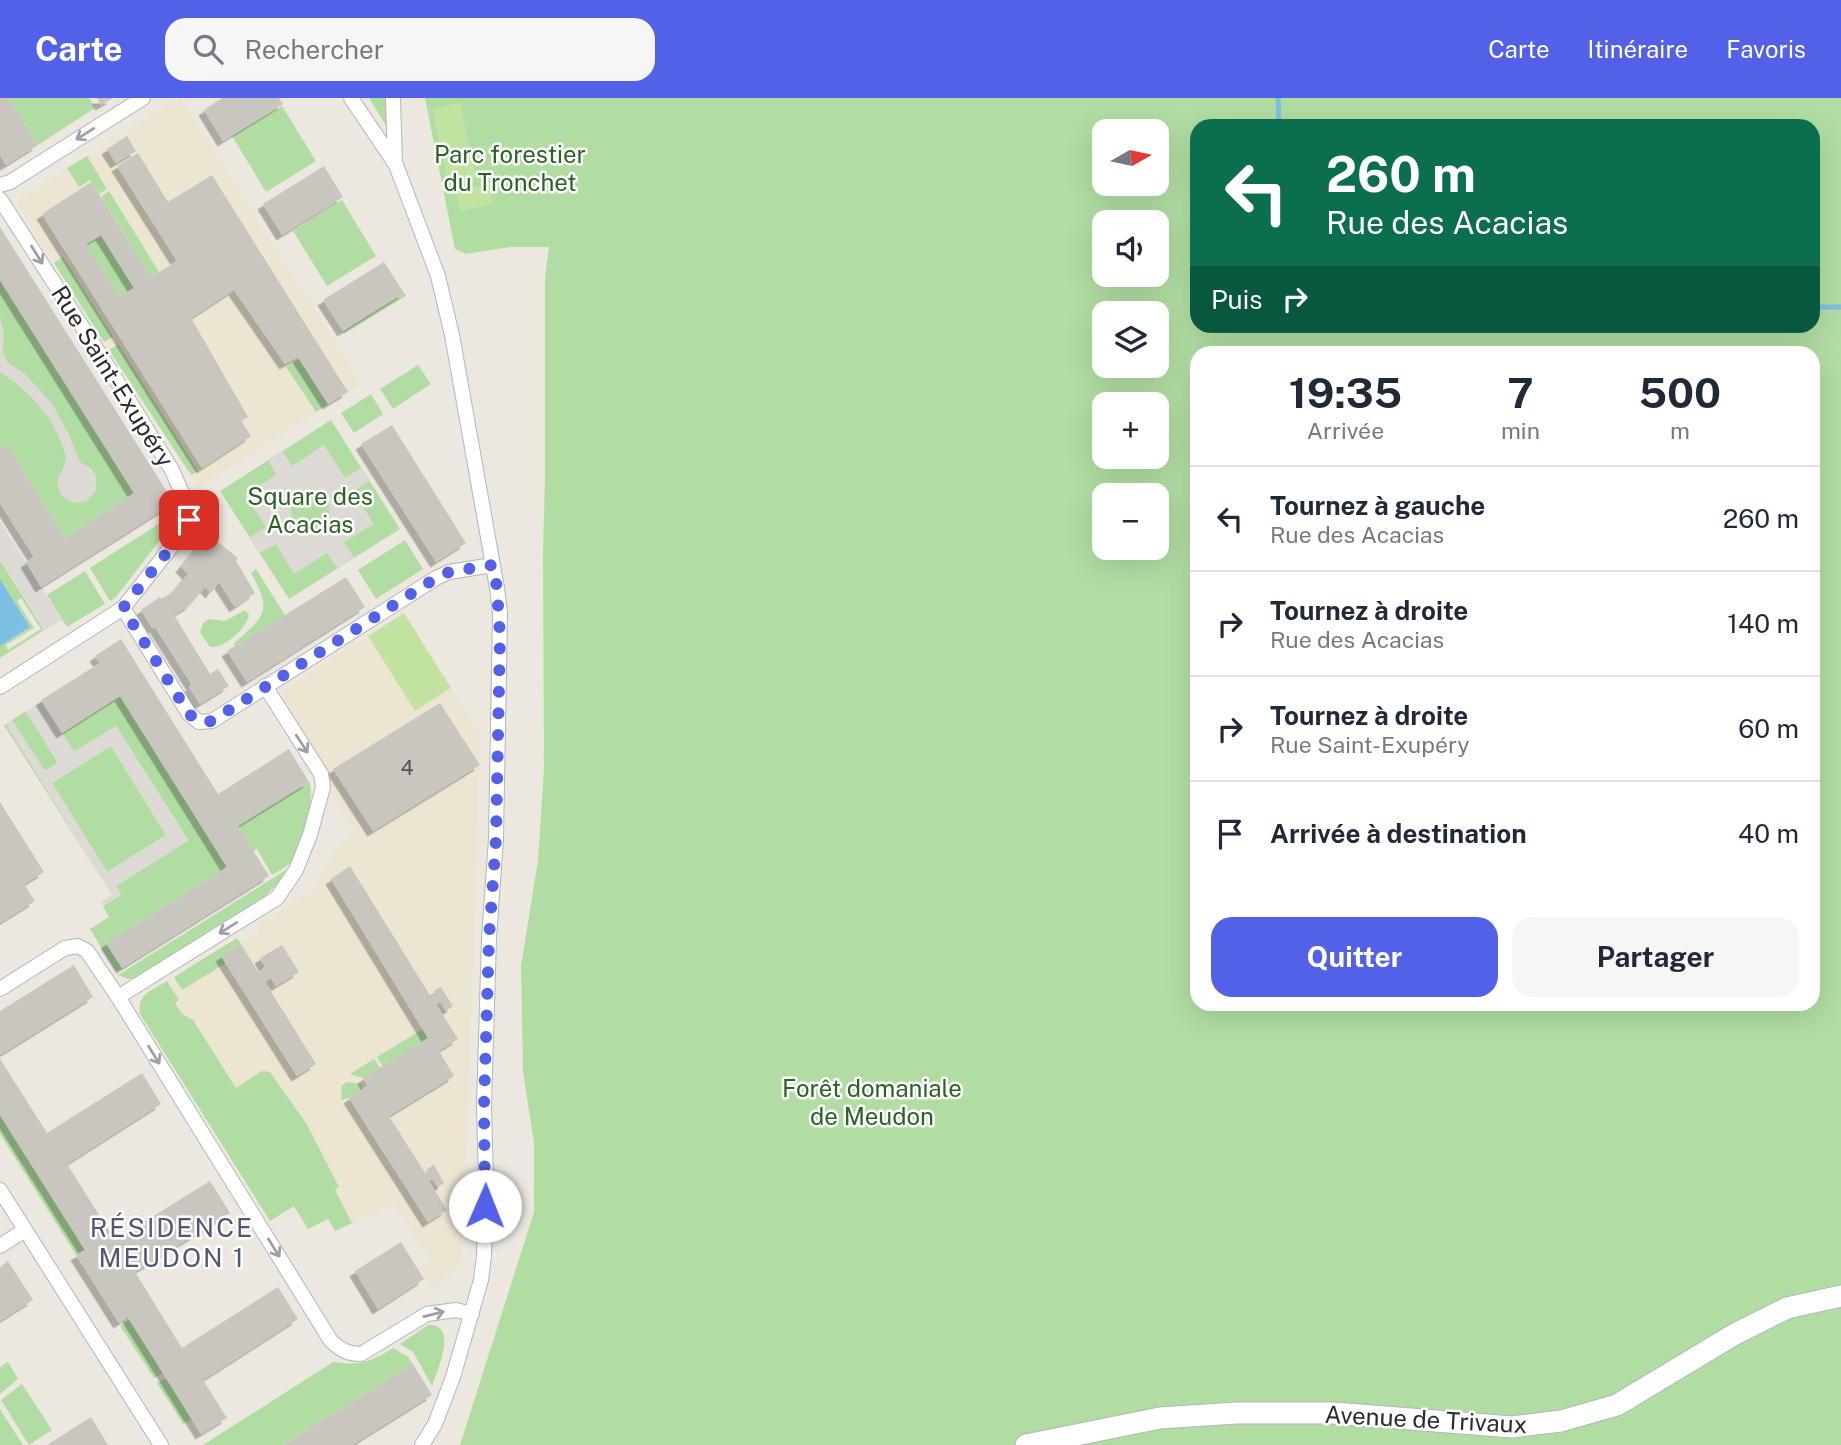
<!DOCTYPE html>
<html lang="fr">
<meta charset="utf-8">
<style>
:root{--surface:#fff;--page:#f6f6f7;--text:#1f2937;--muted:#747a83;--line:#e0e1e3;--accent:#5261e7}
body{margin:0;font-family:"Public Sans",sans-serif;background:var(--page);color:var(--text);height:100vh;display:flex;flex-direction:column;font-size:26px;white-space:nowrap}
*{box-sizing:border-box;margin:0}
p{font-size:23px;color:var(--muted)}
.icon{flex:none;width:38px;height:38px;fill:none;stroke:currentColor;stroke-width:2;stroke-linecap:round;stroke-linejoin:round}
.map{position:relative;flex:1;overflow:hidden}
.side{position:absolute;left:1190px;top:248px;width:630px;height:665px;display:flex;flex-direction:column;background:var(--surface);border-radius:21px;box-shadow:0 7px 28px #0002}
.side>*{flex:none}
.hud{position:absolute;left:1190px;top:21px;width:630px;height:214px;border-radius:21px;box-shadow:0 7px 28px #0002;background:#0b6e4f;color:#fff;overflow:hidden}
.needle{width:46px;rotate:81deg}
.controls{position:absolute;left:1092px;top:21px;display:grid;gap:14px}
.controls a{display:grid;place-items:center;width:77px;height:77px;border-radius:14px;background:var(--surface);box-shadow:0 7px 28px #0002;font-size:35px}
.pin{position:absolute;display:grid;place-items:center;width:60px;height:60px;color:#fff;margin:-30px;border-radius:14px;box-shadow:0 4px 10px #0006}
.me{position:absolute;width:77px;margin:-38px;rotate:1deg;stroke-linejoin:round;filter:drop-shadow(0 0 5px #0008)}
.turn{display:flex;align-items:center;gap:24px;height:147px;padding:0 21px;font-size:32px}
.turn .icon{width:91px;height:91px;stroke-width:2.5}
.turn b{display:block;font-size:49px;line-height:60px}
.then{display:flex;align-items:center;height:66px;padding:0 21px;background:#0003;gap:14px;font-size:26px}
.eta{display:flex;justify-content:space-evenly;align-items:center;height:119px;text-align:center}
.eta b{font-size:42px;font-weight:700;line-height:49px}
.button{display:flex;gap:14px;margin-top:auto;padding:14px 21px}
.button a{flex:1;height:80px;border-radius:21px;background:var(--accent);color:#fff;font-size:28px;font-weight:700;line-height:80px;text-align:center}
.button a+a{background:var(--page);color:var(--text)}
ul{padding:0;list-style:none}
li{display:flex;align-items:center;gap:21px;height:105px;padding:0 21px;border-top:2px solid var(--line)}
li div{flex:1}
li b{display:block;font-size:26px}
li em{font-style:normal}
header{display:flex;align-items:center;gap:42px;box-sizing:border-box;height:98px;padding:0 35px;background:var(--accent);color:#fff}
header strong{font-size:33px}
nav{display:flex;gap:38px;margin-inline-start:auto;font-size:24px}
.search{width:490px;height:63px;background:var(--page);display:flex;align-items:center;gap:18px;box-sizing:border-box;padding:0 24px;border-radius:21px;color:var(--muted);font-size:26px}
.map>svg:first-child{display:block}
.education{fill:#ece5d1}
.green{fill:#b1dda2;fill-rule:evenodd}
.pitch{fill:#c1e39f}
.plaza{fill:#dddad6;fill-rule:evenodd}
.water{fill:#7ec0e3}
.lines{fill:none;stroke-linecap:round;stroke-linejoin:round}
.stream{stroke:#7ec0e3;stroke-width:5}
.building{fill:#c8c6be;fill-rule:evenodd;filter:url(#shadow)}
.minor-casing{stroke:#b3b5be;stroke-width:16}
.secondary-casing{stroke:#b3b5be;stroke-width:23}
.minor{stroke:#fff;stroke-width:14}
.secondary{stroke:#fff;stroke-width:21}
.oneway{stroke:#a0a0a0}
.route{stroke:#5261e7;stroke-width:12;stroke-dasharray:0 21.6}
.labels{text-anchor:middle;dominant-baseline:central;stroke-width:5;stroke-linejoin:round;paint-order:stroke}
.number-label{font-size:21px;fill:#535250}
.park-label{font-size:24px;fill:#2b6223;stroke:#fff}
.street-label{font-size:24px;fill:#2c2c2c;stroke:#fff}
.neighbourhood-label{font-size:26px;letter-spacing:2px;fill:#515578;stroke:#fff}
</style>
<header>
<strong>Carte</strong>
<div class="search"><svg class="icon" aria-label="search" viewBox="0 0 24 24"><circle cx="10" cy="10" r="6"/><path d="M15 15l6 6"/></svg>Rechercher</div>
<nav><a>Carte</a><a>Itinéraire</a><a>Favoris</a></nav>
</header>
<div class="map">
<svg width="1841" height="1347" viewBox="0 0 1841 1347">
<defs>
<filter id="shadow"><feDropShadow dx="-5.5" dy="5.5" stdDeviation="0" flood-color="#0004"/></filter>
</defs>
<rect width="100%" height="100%" fill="#ece8e0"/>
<path class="education" d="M178,0H181L362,286L198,389L15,104Z
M404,515L480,637L469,988L461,1169L431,1191L419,1171L430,1162L394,1106L335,1133L328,1121L307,1132L294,1109L278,1118L147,902L259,834L256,828L314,790L335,751L355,734L329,690L330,680L282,603L285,590Z"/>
<path class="green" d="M8,0H89L95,10L38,47Z
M369,0H387L388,29H387Z
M425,0H1841V1347H460L534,1114V1045L523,974L521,868L538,762L544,671L543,455L545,380V180L549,149H510L466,156L455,151ZM1197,28H1813V228H1197ZM1104,33H1157V86H1104ZM1104,124H1157V177H1104ZM1104,215H1157V268H1104ZM1197,256H1813V906H1197ZM1104,306H1157V359H1104ZM1104,397H1157V450H1104Z
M282,8L316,63L266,94L232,38Z
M87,58L107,91L99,96L90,82L79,89L67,70Z
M109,93L159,174L151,179L101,99Z
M342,102L376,158L327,188L293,133Z
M101,137L134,190L119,199L86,147Z
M63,159L113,239L104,244L54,165Z
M0,182L134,395L65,440L7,347L0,351Z
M404,195L406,198L344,236L343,233Z
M118,246L198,373L191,377L109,252Z
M299,261L328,306L316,314L286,269Z
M418,267L431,286L393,311L380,291Z
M371,296L383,316L354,335L341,315Z
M331,322L400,431L289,501L220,393Z
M177,414V420L116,499L110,503L90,470Z
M405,442L423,471L376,501L358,472Z
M0,462L44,532L0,560V548L30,529L0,481ZM21,500L41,531L8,552L6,547L34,530L17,503Z
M256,471L285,517L235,548L233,546C265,518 273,514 251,475Z
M85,473L105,506L67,529L47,497Z
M245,512L249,517C247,530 224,551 210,549L200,534L203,525L209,521L225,523Z
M120,598L227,769L106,845L122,870L116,874L90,831L109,819L103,808L121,797L116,788L188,742L116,628L74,654L62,635Z
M26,613L58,665L44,673L12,622Z
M6,626L112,797L4,627Z
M111,648L166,737L107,774L52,685Z
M309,684C316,699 302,752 291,764C287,769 278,773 272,777L257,751L253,753L238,728Z
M289,770L277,786L262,801L137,879L129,881L118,877Z
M237,840L241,846L222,858L226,865L182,892L174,879Z
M167,883L179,902L175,905L182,916L193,922L236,990L262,973L270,974L306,1025L339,1089L335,1092L352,1125L335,1133L328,1121L308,1131L294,1108L270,1123L140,916C137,895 152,893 167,883Z
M423,931L428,940L383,968L377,959Z
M374,961L380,970L363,980L350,976Z
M348,984L360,986L363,991L349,1000L341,1002L342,987Z
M0,1017L85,1152L76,1157L0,1036Z
M129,1222L163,1275L154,1280L120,1228Z
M428,1227C459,1225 437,1273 432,1288L413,1254L400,1246Z
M393,1250L407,1258L413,1266L283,1347H203L333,1264C360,1268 371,1264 393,1250Z
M8,1264L18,1281L0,1296V1269Z
M166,1280L192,1321L183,1326L157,1285Z
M22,1286L52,1332L29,1347L1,1302Z
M0,1311L23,1347H0Z"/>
<path class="pitch" d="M460,5L476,80L448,86L432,11Z
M489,86L493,106L460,113L456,93Z
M404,515L451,590L415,613L368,538Z"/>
<path class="plaza" d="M0,219L4,235L3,254L7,264L25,276L53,307L70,339L78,360L81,365L91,370L96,378V393L85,404L73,405L61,397L57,385L60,376L64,368L66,358L59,339L49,320L34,302L17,286L0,274Z
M324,347L345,380L361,370L369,383L353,394L374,426L344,444L354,460L337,470L327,455L294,476L276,446L260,455L250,439L266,429L245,397L276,377L268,362L282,353L292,368ZM310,392L323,397L328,403L329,409V416L322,428L316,431L309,432L302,431L292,421L290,408L297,396Z
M0,423L62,522L45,532L0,461Z
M42,603L74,654L116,628L188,743L116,788L121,796L103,808L101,804L112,796L6,626L12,622L45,673L58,664L26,614ZM111,648L166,737L107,774L52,685Z"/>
<path class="water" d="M0,481L30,529L0,548Z"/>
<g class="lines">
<path class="stream" d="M1278,0L1279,28
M1813,209H1841"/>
</g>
<path class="building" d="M0,0H8L38,47L6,67L0,57Z
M97,0H113L101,7Z
M222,0H279L283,6L223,43L204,12Z
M127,38L136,53L116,65L107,51Z
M138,55L168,104L212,77L348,294L328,306L298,259L285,266L234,192L191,220L248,319L241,323L251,338L202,370L42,116L91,84L151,179L177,163L117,68ZM101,137L134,190L119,199L86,146Z
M324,68L343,99L282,137L263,106Z
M0,129L174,405L41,489L26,464L34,459L0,405V351L7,347L65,440L134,395L0,182Z
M384,164L404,195L343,233L323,202Z
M392,327L466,445L436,464L361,346Z
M208,436L238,460L236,463L255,495L235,509L219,484L211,495L205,489L190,507L174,517L210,576L218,571L229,588L200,606L189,589L192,587L155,529L153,531L141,512L160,499L161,501L173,494L188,476L181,469Z
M346,479L365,509L247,584L227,553Z
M121,541L218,696L289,651L309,684L238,728L269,778L122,870L106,845L227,769L120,598L62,635L41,602L100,565L95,558Z
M440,605L480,667L373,733L333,671Z
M0,704L44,774L24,786L35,803L0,825Z
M350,768L431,899L435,895L434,893L441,889L453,908L446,913L440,904L436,906L458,941L439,953L454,978L389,1018L425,1075L428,1073L427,1071L434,1067L444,1085L438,1089L433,1081L429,1083L447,1112L428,1124L349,1000L367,988L363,980L428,940L331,781Z
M241,846L258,874L265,869L260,860L282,847L299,874L276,888L271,880L265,884L316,966L297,978L221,858Z
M74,867L93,899L0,957V913Z
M0,961L47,1035L142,975L161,1006L67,1066L115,1142L210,1083L230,1115L135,1174L182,1250L278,1189L298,1221L203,1282L227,1320L201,1336L128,1219L119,1225L76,1157L85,1152L0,1017Z
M401,1144L424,1181L378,1211L355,1173Z
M8,1163L33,1202L0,1223V1169Z
M413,1266L432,1297L352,1347H283Z
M91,1319L108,1347H47Z"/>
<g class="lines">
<g class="minor-casing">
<path id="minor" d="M351,0L396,67L438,178L452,237L497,490L500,515L496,741L489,840L484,1008L486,1083L484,1158L481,1182L453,1279L435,1326L422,1347
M393,0L395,66
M0,87L10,84L143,0
M0,101L112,275L172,372L188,409L189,422L183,434L123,510L0,589
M123,510L189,616L199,624L212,623L436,480L449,474L493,467
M0,891L65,850L78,848L87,853L118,899L331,1243C341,1252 348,1256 361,1256L427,1216L456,1212L472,1216
M118,899L277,800L296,772L310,737L323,689L321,676L265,588
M0,1092L161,1347
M0,1148L25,1132"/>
</g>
<g class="secondary-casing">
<path id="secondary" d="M1026,1347L1160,1320L1236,1315H1334L1512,1329L1561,1323L1617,1307L1735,1236L1787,1210L1841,1198"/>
</g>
<use href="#minor" class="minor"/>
<use href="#secondary" class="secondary"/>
</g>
<defs><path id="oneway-shaft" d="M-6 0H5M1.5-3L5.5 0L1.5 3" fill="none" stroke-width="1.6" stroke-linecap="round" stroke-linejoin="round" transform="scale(1.75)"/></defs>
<g class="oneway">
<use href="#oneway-shaft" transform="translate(85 36) rotate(148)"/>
<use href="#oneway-shaft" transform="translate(37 157) rotate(58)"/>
<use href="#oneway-shaft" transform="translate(302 646) rotate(57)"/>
<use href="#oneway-shaft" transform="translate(228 830) rotate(148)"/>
<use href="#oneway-shaft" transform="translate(154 957) rotate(58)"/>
<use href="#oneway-shaft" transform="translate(274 1150) rotate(58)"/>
<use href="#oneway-shaft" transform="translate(434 1216) rotate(-14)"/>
</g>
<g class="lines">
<path class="route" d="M189,422L183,434L123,510L189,616L199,624L212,623L436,480L449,474L493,467L497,490L500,538L496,741L489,840L484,1008L485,1108"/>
</g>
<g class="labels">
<g class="number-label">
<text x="407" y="669">4</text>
</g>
<g class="park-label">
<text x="510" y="56">Parc forestier<tspan x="510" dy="28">du Tronchet</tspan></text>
<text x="310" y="398">Square des<tspan x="310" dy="28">Acacias</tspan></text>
<text x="872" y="990">Forêt domaniale<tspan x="872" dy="28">de Meudon</tspan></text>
</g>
<g class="street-label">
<text transform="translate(113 278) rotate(58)">Rue Saint-Exupéry</text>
<text transform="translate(1426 1321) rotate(3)">Avenue de Trivaux</text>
</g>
<g class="neighbourhood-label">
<text x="172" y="1129">RÉSIDENCE<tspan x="172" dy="30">MEUDON 1</tspan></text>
</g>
</g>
</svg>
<div class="controls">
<a><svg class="needle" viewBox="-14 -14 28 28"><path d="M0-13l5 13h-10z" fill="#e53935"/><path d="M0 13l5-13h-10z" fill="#747a83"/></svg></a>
<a><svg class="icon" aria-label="sound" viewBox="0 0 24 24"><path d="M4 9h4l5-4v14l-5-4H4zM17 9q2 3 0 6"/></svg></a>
<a><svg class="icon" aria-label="layers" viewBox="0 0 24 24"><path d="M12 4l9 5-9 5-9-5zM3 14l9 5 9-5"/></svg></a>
<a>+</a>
<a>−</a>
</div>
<div class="pin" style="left:189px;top:422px;background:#d93025"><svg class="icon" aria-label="arrive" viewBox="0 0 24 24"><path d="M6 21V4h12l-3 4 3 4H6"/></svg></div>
<svg class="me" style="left:485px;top:1108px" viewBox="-20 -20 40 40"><circle r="19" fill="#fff"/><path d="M0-13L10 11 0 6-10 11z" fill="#5261e7"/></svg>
<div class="hud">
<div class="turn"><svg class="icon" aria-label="left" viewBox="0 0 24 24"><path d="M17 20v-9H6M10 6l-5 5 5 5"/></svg><div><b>260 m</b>Rue des Acacias</div></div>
<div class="then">Puis<svg class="icon" aria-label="right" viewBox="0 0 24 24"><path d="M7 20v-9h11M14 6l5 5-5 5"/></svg></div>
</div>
<section class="side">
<div class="eta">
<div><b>19:35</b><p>Arrivée</p></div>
<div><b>7</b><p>min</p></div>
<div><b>500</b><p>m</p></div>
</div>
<ul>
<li><svg class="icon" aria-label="left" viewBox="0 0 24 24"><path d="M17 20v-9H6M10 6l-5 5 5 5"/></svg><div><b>Tournez à gauche</b><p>Rue des Acacias</p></div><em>260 m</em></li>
<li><svg class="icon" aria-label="right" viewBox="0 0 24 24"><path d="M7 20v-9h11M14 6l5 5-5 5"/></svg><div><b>Tournez à droite</b><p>Rue des Acacias</p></div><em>140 m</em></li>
<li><svg class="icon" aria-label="right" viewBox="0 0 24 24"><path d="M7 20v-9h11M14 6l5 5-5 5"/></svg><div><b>Tournez à droite</b><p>Rue Saint-Exupéry</p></div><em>60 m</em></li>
<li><svg class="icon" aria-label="arrive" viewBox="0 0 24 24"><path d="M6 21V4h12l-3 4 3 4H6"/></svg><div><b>Arrivée à destination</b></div><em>40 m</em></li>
</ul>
<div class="button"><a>Quitter</a><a>Partager</a></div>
</section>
</div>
